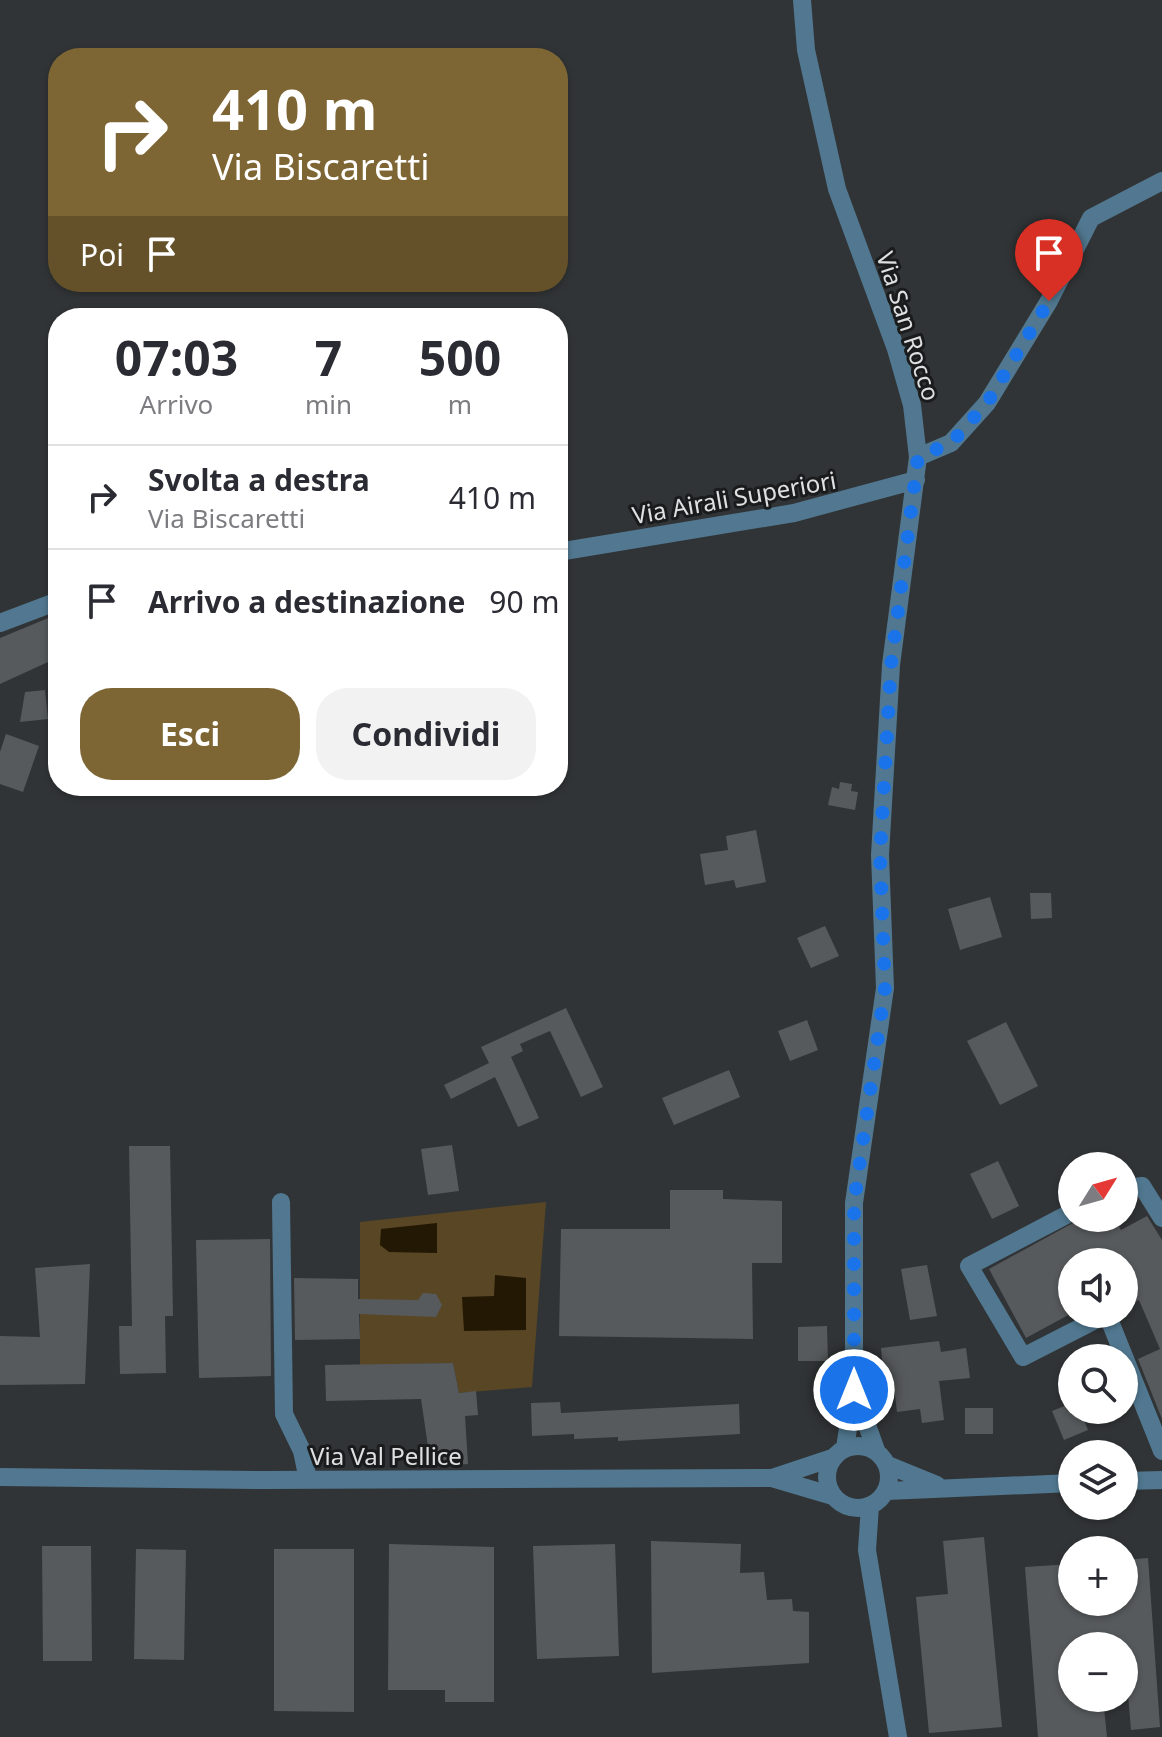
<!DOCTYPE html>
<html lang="it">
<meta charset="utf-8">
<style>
:root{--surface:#fff;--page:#f2f2f3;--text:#2b2b33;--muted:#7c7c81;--line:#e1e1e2;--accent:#7e6634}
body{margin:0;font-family:"Noto Sans",sans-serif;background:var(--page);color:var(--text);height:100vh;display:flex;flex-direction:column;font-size:30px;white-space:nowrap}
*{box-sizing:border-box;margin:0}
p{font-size:26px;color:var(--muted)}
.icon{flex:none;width:44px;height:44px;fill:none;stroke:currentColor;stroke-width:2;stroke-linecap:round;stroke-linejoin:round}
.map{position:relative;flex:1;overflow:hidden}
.panel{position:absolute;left:48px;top:308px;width:520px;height:488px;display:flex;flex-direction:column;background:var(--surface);border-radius:32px;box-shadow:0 2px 6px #0004}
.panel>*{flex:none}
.banner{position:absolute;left:48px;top:48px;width:520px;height:244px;border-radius:32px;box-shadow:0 2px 6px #0004;background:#7e6634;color:#fff;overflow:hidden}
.needle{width:52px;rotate:53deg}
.fabs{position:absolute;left:1058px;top:1152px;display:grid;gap:16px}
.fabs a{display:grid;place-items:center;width:80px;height:80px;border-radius:50%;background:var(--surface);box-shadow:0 2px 6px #0004;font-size:40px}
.pin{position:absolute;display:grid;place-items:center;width:68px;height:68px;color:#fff;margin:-82px -34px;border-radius:50% 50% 50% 0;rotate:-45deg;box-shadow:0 0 8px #0007}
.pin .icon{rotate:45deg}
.me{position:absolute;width:88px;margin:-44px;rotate:0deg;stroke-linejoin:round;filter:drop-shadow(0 0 6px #0008)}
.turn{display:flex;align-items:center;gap:28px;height:168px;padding:0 32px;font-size:36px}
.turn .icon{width:104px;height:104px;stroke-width:2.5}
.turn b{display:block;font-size:56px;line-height:68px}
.then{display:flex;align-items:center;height:76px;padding:0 32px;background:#0003;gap:16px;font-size:30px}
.eta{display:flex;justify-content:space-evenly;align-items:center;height:136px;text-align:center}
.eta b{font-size:48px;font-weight:700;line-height:56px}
.cta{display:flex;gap:16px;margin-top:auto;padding:16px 32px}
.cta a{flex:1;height:92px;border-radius:32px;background:var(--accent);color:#fff;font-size:32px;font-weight:700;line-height:92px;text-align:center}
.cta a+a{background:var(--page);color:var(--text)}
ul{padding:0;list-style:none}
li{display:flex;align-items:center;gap:24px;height:104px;padding:0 32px;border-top:2px solid var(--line)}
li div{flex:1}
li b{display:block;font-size:30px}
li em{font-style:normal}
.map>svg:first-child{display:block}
.green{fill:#584624}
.water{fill:#231803}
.building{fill:#575a5c}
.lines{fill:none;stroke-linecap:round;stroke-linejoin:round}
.minor{stroke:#517890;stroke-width:18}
.route{stroke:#1a73e8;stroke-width:14;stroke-dasharray:0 25.2}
.labels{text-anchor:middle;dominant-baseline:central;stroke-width:6;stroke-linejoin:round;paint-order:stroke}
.street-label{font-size:24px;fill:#dee0e1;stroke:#1a1b1c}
</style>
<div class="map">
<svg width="1162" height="1737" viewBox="0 0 1162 1737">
<rect width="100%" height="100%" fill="#313436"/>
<path class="green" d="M546,1202L532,1387L459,1393L453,1363L360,1365V1222Z"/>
<path class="water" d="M437,1223V1253L389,1252L380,1245L381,1229Z
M495,1275L526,1278V1330L464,1331L462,1297L494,1296Z"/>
<path class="building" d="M58,614V684L48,662L0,684V638Z
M45,690L48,719L20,722L25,692Z
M6,734L39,746L23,792L0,784V752Z
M840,782L852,784L851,791L858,792L855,810L828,805L832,787L839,789Z
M756,830L766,882L736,888L734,880L705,885L700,854L728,850L726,836Z
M1030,893H1051L1052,918L1031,919Z
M990,897L1002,937L960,950L948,909Z
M825,926L839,956L811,968L797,938Z
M566,1008L603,1087L581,1097L550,1031L520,1044L523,1051L511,1057L539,1118L518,1127L495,1077L451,1099L444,1085L489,1063L481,1047Z
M807,1020L818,1050L790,1061L778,1031Z
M1006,1022L1038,1086L1000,1105L967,1041Z
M729,1070L740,1097L674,1125L662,1098Z
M452,1145L459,1191L428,1195L421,1149Z
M129,1146H170L173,1316H165L166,1373L120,1374L119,1326H132Z
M998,1161L1019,1206L992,1219L970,1174Z
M670,1190H723V1199L782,1201V1263H752L753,1339L559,1336L561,1229H670Z
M1147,1216L1162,1240V1419L1138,1359L1160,1349L1139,1300L1124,1308V1262H1072V1313L1026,1338L989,1269L1082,1218H1114L1121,1230Z
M270,1239L271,1376L199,1378L196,1240Z
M90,1264L85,1384L0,1385V1336L40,1337L35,1268Z
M927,1265L937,1316L910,1320L901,1269Z
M294,1278L358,1279V1299L418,1300L423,1293L436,1294L442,1305L436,1317L359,1314L360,1339L295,1340Z
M827,1326L828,1361H798V1327Z
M939,1341L941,1352L966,1348L970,1378L939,1381L944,1420L922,1423L920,1409L897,1412L893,1379L884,1380L881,1348Z
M453,1363L459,1393L476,1391L478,1415L465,1416L468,1464L431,1467L421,1399L326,1401L325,1365Z
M560,1402L561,1413L739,1404L740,1434L618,1441V1437L574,1439V1434L532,1436L531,1403Z
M1072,1403V1410H1080L1088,1430L1064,1440L1052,1411Z
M965,1408H993V1434H965Z
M984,1537L1002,1727L929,1733L916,1597L948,1594L943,1541Z
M651,1541L741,1544L740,1573L764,1572L767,1600L792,1599L793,1611L809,1612V1663L652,1673Z
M389,1544L494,1547V1702H445V1690H388Z
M615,1544L619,1656L537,1659L533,1546Z
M42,1546H91L92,1661H43Z
M136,1549L186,1550L184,1660L134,1659Z
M274,1549H354V1712L274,1711Z
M1148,1558L1160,1727L1131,1730L1124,1646H1072V1698H1103L1107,1737H1038L1025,1567L1072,1564V1602H1124V1560Z"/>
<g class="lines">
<path class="minor" d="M802,0L806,50L837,189L896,349L912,405L918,457L891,665L880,855L885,988L854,1203V1390L845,1448
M918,457L951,443L987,403L1049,301L1091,218L1162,181
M558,552L794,513L916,480
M0,623L58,601
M1124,1189L1142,1186L1162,1218
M281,1202L284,1414L302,1451L308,1480
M1072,1212L969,1266L1023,1357L1107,1314L1162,1451
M855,1392L876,1450
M827 1477a31 31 0 1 1 62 0a31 31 0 1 1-62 0Z
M888,1465L937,1485
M0,1477L261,1480L772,1478L833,1496
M772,1478L832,1458
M1124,1481L1162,1480
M887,1491L1072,1483
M870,1506L867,1550L898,1737"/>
</g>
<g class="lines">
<path class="route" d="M854,1390V1203L885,988L880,855L891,665L918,457L951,443L987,403L1049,301"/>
</g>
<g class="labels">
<g class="street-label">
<text transform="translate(909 326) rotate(72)">Via San Rocco</text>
<text transform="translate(734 497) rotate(-10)">Via Airali Superiori</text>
<text x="386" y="1455">Via Val Pellice</text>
</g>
</g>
</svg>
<div class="fabs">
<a><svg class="needle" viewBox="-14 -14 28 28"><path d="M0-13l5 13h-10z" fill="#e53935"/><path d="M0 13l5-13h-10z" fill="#7c7c81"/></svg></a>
<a><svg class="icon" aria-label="sound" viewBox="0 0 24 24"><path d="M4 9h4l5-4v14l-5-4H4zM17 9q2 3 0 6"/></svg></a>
<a><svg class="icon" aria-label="search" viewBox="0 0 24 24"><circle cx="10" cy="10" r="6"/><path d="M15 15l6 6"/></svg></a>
<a><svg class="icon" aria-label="layers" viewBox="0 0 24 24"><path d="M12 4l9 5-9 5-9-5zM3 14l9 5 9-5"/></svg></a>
<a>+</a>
<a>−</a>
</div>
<div class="pin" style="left:1049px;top:301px;background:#d93025"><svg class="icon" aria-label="arrive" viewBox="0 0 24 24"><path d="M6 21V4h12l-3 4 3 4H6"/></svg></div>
<svg class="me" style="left:854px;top:1390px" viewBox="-20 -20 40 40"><circle r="17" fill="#1a73e8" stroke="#fff" stroke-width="3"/><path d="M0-11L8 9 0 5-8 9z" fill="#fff"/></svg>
<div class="banner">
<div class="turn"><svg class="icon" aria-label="right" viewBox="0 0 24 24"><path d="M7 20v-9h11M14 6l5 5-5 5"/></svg><div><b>410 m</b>Via Biscaretti</div></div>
<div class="then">Poi<svg class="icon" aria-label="arrive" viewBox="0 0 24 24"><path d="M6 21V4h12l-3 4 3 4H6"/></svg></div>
</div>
<section class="panel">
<div class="eta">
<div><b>07:03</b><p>Arrivo</p></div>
<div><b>7</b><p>min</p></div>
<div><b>500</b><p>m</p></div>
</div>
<ul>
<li><svg class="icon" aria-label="right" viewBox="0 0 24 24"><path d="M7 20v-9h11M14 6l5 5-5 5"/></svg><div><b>Svolta a destra</b><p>Via Biscaretti</p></div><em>410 m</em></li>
<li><svg class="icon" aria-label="arrive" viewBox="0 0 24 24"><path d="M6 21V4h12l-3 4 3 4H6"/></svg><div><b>Arrivo a destinazione</b></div><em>90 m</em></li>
</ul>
<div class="cta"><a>Esci</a><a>Condividi</a></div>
</section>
</div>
